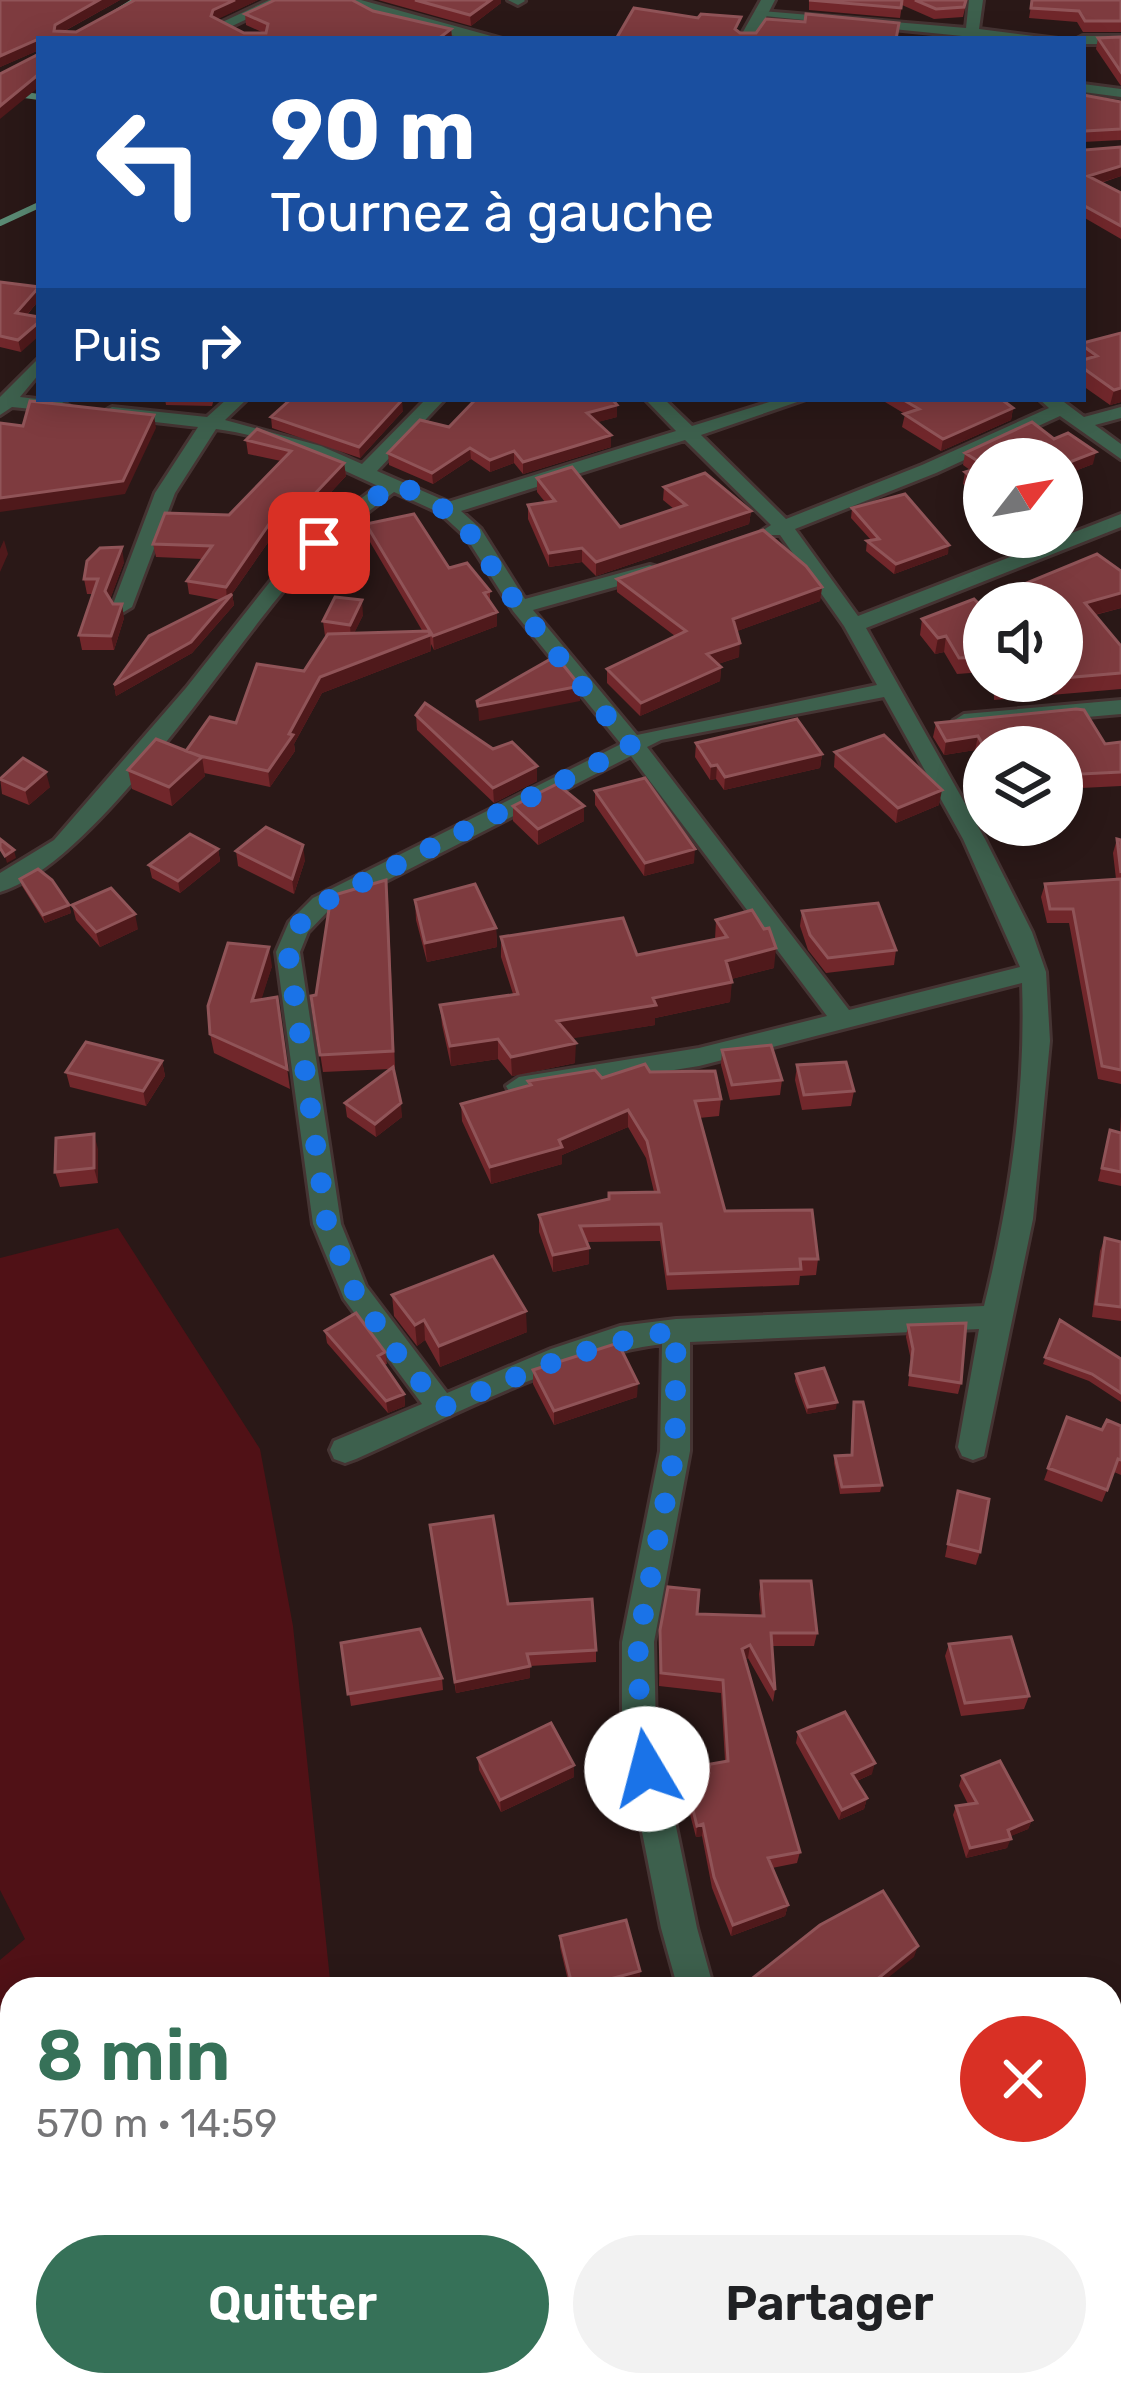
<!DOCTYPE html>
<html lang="fr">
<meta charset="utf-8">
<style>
:root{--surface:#fff;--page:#f2f2f2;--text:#202124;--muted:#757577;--accent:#367158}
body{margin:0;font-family:Rubik,sans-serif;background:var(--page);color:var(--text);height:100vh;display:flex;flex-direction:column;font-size:45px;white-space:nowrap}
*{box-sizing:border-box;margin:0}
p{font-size:39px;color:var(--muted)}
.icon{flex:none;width:66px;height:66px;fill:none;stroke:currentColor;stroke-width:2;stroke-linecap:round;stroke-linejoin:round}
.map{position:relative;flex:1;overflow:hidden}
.drawer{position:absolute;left:0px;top:1977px;width:1122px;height:420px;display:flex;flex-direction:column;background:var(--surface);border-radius:36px 36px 0 0;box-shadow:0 6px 30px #0003}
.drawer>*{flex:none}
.guide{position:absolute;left:36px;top:36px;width:1050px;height:366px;border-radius:0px;box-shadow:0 6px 30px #0003;background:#1a4fa0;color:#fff;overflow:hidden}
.needle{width:78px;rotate:59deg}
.fabs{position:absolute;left:963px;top:438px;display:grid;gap:24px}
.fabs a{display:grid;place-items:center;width:120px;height:120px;border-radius:50%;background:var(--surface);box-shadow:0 6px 30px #0003;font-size:60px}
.pin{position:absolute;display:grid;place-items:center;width:102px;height:102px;color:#fff;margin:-51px;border-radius:24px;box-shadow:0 6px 18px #0006}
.me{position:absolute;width:132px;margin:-66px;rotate:352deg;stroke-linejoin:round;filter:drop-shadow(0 0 9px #0008)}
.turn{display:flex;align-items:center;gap:42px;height:252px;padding:0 36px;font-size:54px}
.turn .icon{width:156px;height:156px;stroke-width:2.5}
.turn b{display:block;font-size:84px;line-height:102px}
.then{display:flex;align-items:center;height:114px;padding:0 36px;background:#0003;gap:24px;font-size:45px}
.round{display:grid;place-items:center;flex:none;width:126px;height:126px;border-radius:63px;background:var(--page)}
.head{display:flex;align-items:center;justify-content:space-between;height:204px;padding:0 36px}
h1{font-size:72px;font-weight:600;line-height:90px;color:var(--accent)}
.action{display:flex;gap:24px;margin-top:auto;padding:24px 36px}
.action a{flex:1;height:138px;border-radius:72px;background:var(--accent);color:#fff;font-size:48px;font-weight:600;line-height:138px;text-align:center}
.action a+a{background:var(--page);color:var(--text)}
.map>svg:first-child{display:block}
.green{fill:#501116}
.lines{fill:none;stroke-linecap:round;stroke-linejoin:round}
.stream-far1{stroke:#5a8a74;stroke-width:6}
.stream{stroke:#5a8a74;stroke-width:14}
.minor-casing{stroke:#453433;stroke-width:6}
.tertiary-casing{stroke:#453433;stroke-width:6}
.minor{fill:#3d604d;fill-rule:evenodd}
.tertiary{fill:#3d604d;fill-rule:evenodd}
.wall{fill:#71272b}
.shaded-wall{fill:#4f191b}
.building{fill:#7e3b3f;stroke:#905458;stroke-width:3}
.route{stroke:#1a73e8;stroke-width:21;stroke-dasharray:0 37.8}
</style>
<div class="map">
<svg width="1121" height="2397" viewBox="0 0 1121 2397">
<rect width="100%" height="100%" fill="#2a1817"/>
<path class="green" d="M118,1228L260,1449L293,1626L331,1989H12V2385H372L373,2397H0V1960L25,1939L0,1890V1258Z"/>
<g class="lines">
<path class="stream-far1" d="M73,39L136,0
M17,94L39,97
M0,223L39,205"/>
<path class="stream" d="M0,2200L12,2233
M66,2385L70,2397"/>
<g class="minor-casing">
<path id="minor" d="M269,0H287L228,28L216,25Z
M508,0H524L525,1L518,5Z
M969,0H983L979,29L1058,39L972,37L755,15L762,11L966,28Z
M1083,36H1121V44H1083V39H1077Z
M1083,84L1121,89V97L1083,92Z
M39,358V374L20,397L62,402L71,407L62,412L12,407L0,415V397Z
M227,399H247L225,420L321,446L362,464L426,399H445L377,471L448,502L676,431L645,399H664L692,426L779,399H806L701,435L786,519L922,465L1049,408L1039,399H1060L1084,417L1121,407V418L1095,425L1121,444V459L1060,416L936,473L795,529L858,616L1121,514V527L866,628L985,839L1032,932L1046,972L1050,1041L1033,1219L984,1456L973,1460L962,1456L958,1447L979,1329L690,1342V1451L654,1642L656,1730L697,1928L714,1989H678L661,1928L622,1730V1642L660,1451L662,1344C555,1358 454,1416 356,1459L345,1463L334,1459L330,1450L334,1441L422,1404L344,1299L313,1224L276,952L289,922L313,898L621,744L513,611L466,537L440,513L394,492C357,520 319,549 289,584C223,661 93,864 0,892V873L54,840L186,688L277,573L336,517L378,486C326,462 273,436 216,429L175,493L132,607L122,613L115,611L112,607L155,493L198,427L112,417L103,412L112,407L207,417ZM685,440L771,525L762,531L765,535H780L844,626L877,685L637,735L533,610L657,575V567L650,565L525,599L481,529L461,511ZM884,697L963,839L1020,967L849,1010L647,747L661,740ZM631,756L827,1016L699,1048L519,1077L506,1086L510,1093L519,1095L699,1066L1022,983C1026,1092 1010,1201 984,1306L676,1319L620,1326L551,1349L447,1393L366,1286L341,1224L300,952L308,932L329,910Z
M1121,700V714L964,728L953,721L964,714Z"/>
</g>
<g class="tertiary-casing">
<path id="tertiary" d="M339,0H361L502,39C451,39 382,27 339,0Z
M761,0H775L755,39H739Z"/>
</g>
<use href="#minor" class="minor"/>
<use href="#tertiary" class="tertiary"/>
</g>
<path class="wall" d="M0,0H120L63,32H76L135,0H258L217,19L244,33H264L246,25L245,14L373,11L451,29L452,39H39V50L0,67Z
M378,0H501V3L471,26Z
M809,0H967L963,17L934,19L902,5L900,18L809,10Z
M1032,0H1121V32H1083L1077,22L1029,18Z
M1121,37V86L1096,49L1098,38Z
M1083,95L1121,102V140L1083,142Z
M1083,143L1085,150L1121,147V176L1101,183L1121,193V239L1083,217Z
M0,282L39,287V300L27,315L21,352L0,347Z
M1121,333V402L1110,405L1083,386V343Z
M165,399H214L212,406L166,405Z
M880,399H1001L1013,408L1011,420L941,451L902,427L905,414Z
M403,411L360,458L272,428L271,417Z
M617,417L597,422L611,447L523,474L514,463L490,472L471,459L433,484L389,465L388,453L449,427Z
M1054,439L1093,464L1062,476V459H984V501L963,484L965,472L970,470L963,465L965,453Z
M246,440L344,463L346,476L291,535L276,531L232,594L234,605L192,653L116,696L114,685L221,600L189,594L187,581L202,559L156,557L153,544L229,515L281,461L248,454Z
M537,478L620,527L674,509L663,500L664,487L751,511L749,524L596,576L582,562L549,567L528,519V505L545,502L537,492Z
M852,508L948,554L894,574L866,551L867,541L871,540L851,518Z
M366,524L490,591V603L497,626L434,650L431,644V651L322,693L294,744L295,751L270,787L204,773L205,776L172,806L132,789L128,770L186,751L236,723L304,671L326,637L325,636L323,621L363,615L354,633L423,632L367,537Z
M124,562L110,599L124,618L114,650H82L79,635L93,594H87L84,579Z
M1121,571V608L1095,615L1121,646V689L994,700V681H1062V603H984V672L957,674L944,652L935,654L920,635L922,619L978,603Z
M617,579L822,587L820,601L737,631L739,657L718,664L721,667L720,681L640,716L607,683V669L675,636L617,592Z
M416,715L493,749L537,766V781L494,803L417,730Z
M936,723L1105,744L1121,742V786L1062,789V747H984V765L975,750L944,755L933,737Z
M696,743L822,754L820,768L724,790L716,779L710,780L695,757Z
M835,752L939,805L896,823L834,767Z
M0,777L50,787L29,805L2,794Z
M595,791L694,863L644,876L595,805Z
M513,806H584V821L538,845L513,821Z
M1117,839L1121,840V1084L1098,1079L1069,923H1047L1041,897L1045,884L1116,879L1113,853Z
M218,849L220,861L180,893L152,878L149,865Z
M236,851L305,860L294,894L238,866Z
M20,879L69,905L71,913L45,923L22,886Z
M388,897L395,1068L393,1069L402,1117L376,1137L347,1117L345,1103L390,1069L323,1072L311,996L316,995Z
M415,900L496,928L497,947L427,962L416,920Z
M72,905L138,929L100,947L76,920Z
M802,911L896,950L894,965L826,973L808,950L800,926Z
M716,920L774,968L731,979L730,1002L655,1018V1025L571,1038L575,1063L512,1076L498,1059L451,1066L442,1025L440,1005L513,994L501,957V937L637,955L715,939Z
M272,966L261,999L277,997L290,1089L214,1053L210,1034Z
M722,1050L782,1080L780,1095L730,1100L721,1065Z
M162,1061L165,1076L146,1106L70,1087L66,1072Z
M797,1065L854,1091L851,1106L802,1110L795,1080Z
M650,1072L721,1099L719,1116L699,1118L725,1211L818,1259L816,1275L800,1276L799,1285L667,1290L660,1241L587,1242L589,1264L553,1272L539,1232V1215L654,1192L646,1158L628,1127L562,1155V1164L491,1184L462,1121L461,1104L528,1086V1081L602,1078Z
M1121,1116V1186L1098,1181L1110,1130L1120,1132Z
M98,1149V1183L60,1187L55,1172Z
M1105,1238L1121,1242V1321L1092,1317L1100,1251Z
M392,1295L527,1332L440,1367L425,1340L417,1346L394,1316Z
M1060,1320L1121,1359V1402L1089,1381L1043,1364Z
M908,1325L961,1383L958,1394L908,1386L911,1360L906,1337Z
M325,1331L385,1352L387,1364L384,1365L404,1394L405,1406L388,1413L327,1343Z
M533,1370L637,1397L554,1425L533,1384Z
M796,1374L836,1409L807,1414L795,1381Z
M854,1402L882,1485L880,1492L840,1494L834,1463L835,1456L851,1455Z
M1067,1417L1102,1430L1121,1426V1475L1114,1472L1102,1502L1044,1480Z
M958,1491L980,1552L976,1565L945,1557Z
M431,1538L508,1604L596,1650V1662L530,1666V1678L456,1693Z
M761,1581L817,1633L814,1646H772L775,1690L773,1702L748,1658L746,1659L800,1852L797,1863L772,1868L788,1905L785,1916L731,1936L712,1888L702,1836L696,1837L681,1781L683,1769L725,1761L721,1693L659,1686L660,1630L697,1614L761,1616L759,1594Z
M341,1643L442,1678L443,1690L351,1706Z
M949,1644L1029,1696L1024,1709L961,1716L945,1656Z
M798,1732L872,1774L857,1781L867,1798L864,1809L839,1820L796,1743Z
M478,1758L574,1765V1777L501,1812L479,1770Z
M962,1776L1032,1820L1028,1829L1010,1836L1007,1848L966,1858L953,1815L956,1806L968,1804L959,1786Z
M560,1936L640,1982L611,1989H570L560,1947Z
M734,2385H812L809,2390L800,2397H740Z
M1042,2385H1110L1118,2397H1046Z"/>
<path class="shaded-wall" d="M99,0H120L57,35L54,31L55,25Z
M235,0H258L214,21L211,16L213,10Z
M491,0H501V3L471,26L470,15Z
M451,29L452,39H438Z
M39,39V50L0,67V56Z
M39,74V87L0,119V106Z
M1121,166V176L1086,187L1088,176Z
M39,287V300L19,324L16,313Z
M39,322V336L21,352L18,340Z
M1121,388V402L1110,405L1114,390Z
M402,400L403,411L360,458L359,447Z
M617,405V417L587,425V413Z
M1013,408L1011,420L941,451L943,439Z
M154,415L156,428L125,494L0,512V498Z
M611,435V447L523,474V462Z
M470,448L471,459L433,484L432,473Z
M514,451V463L490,472V460Z
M1096,452L1093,464L1062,476V465Z
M344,463L346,476L291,535L289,521Z
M751,511L749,524L596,576V562Z
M274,517L276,531L232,594L234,605L192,653L116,696L114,685L227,600L226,587Z
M4,540L8,554L0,572V549Z
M949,545L948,554L894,574L896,564Z
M122,547L124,562L108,605L105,591Z
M582,548V562L549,567V553Z
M822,587L820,601L732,633L733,619Z
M1121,593V608L1081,618L1085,603Z
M362,600L363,615L351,640L350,625Z
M122,604L124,618L114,650L111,636Z
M497,612V626L434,650L433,636Z
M430,635L431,651L322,693L294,744L295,751L270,787L268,771L320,677Z
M946,636L944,652L935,654L938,638Z
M740,643L739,657L706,668L707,654Z
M721,667L720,681L640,716L641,703Z
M580,686V701L479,721L478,706Z
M978,736L975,750L944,755L946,741Z
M822,754L820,768L724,790L725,777Z
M202,757L205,776L172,806L169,787Z
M717,765L716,779L710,780L711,766Z
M537,766V781L494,803L493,788Z
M46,772L50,787L29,805L25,790Z
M942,790L939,805L896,823L898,808Z
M584,806V821L538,845V829Z
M303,845L305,860L294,894L292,879Z
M218,849L220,861L180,893L178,881Z
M695,849L694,863L644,876L645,863Z
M14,850L16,858L7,863L5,856Z
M69,905L71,913L45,923L43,915Z
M135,914L138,929L100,947L96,932Z
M496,928L497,947L427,962L425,943Z
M269,947L272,966L255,1020L252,1001Z
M776,948L774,968L724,981L726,961Z
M732,982L730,1002L655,1018V1025L557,1041V1021Z
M498,1039V1059L451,1066L450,1046Z
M576,1043L575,1063L512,1076L511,1057Z
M162,1061L165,1076L146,1106L143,1091Z
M401,1103L402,1117L376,1137L375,1124Z
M628,1110V1127L562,1155V1164L491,1184L490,1167Z
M94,1134L98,1149V1183L94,1168Z
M589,1248V1264L553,1272V1255Z
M526,1311L527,1332L440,1367L439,1346Z
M424,1320L425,1340L417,1346L415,1325Z
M638,1383L637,1397L554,1425V1411Z
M404,1394L405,1406L388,1413L386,1401Z
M837,1402L836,1409L807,1414L808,1407Z
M750,1645L748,1658L741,1661L742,1649Z
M530,1666V1678L456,1693L455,1682Z
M875,1763L872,1774L850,1784L852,1774Z
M574,1765V1777L501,1812L500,1800Z
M867,1798L864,1809L839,1820L842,1810Z
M1032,1820L1028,1829L1004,1839L1008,1830Z
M703,1824L702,1836L696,1837L697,1826Z
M1011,1839L1007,1848L966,1858L970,1848Z
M788,1905L785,1916L731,1936L733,1925Z
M918,1946L914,1957L874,1989H865Z
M640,1971V1982L611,1989H573Z"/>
<path class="building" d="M0,0H99L55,25L54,31L76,32L135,0H235L213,10L211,16L244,33H266L268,24L245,14L275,0H352L373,11L451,29L438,39L41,38L0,56Z
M415,0H491L470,15Z
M809,0H902L901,8Z
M915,0H966L964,7L936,9Z
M1032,0H1121V21H1085L1079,11L1031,8Z
M634,8L698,18L701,14L741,17L735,29L740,33H756L766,19L805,22L806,14L899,23L896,39H616Z
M1121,37V72L1098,38Z
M39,54V74L0,106V74Z
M1083,95L1121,102V129L1085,131L1083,133Z
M1083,143L1085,150L1121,147V166L1088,176L1121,193V226L1083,205Z
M0,282L39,287L16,313L39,317V322L18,340L0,336Z
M1121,333V388L1114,390L1083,368V360L1097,356L1083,346V343Z
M291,399H396L402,400L359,447L271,417Z
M476,399H612L617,405L587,413L611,435L523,462L514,451L490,460L470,448L432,473L388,453L420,420L449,427Z
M902,399H1001L1013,408L943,439L904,414L919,409Z
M30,401L154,415L123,481L0,498V423L23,426Z
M1032,422L1054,439L1068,433L1096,452L1062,465V459H984V465L965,453Z
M257,429L344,463L289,521L274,517L226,587L187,581L212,546L153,544L165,513L229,515L291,451L246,440Z
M984,466V487L965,472Z
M572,467L620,527L686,505L664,487L705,473L751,511L596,562L582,548L549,553L528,505L555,501L537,478Z
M905,494L949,545L896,564L867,541L879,539L852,508Z
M414,514L449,568L467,563L490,591L484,593L497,612L433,636L366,524Z
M763,530L806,566L822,587L733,619L740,643L707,654L721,667L641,703L607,669L686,631L617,579Z
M122,547L105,591L113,604H122L111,636L79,635L98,579H84L87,561L100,548Z
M1097,554L1121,571V593L1085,603L1121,646V673L1062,678V603H984V657L959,658L946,636L938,638L922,619L974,599L978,603Z
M232,594L191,642L114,685L149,636Z
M335,597L362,600L350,625L323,621Z
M429,631L430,635L320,677L289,734L293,735L268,771L200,756L186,751L210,717L236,723L257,664L304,671L328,634Z
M556,656L580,686L478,706L477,701Z
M998,681H1030L998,684Z
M425,703L493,749L512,742L537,766L493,788L416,715Z
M1076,709L1084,710L1105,744L1121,742V772L1062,775V747H984L978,736L946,741L936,723Z
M797,719L822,754L725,777L717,765L711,766L696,743Z
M884,735L942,790L898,808L835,752Z
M156,739L202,757L169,787L128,770Z
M23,758L46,772L25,790L0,779Z
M645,778L695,849L645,863L595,791Z
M557,784L584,806L538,829L513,806Z
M266,827L303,845L292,879L236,851Z
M190,834L218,849L178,881L149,865Z
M0,839L14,850L5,856L0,848Z
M1117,839L1121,840V873Z
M38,869L52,880L69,905L43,915L20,879Z
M1121,879V1070L1102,1066L1073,909H1050L1045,884Z
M386,880L393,1051L320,1055L311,996L316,995L331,896Z
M475,884L496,928L425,943L415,900Z
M111,888L135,914L96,932L72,905Z
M878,903L896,950L828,958L810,935L802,911Z
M752,910L764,929L769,928L776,948L726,961L732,982L653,998L656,1005L557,1021L576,1043L511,1057L498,1039L450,1046L440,1005L518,994L501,937L623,918L637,955L727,937L716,920Z
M228,943L269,947L252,1001L277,997L287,1069L210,1034L208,1006Z
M86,1042L162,1061L143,1091L66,1072Z
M771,1045L782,1080L732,1085L722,1050Z
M846,1062L854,1091L804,1095L797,1065Z
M645,1064L650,1072L715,1071L721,1099L695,1101L725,1211L812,1210L818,1259H800L801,1269L668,1274L661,1224L580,1226L589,1248L553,1255L539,1215L609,1199V1193L659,1192L647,1141L628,1110L559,1140L562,1147L490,1167L461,1104L531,1085L528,1081L595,1070L602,1078Z
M393,1067L401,1103L375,1124L345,1103Z
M1110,1130L1121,1133V1172L1102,1168Z
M94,1134V1168L55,1172L56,1138Z
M1105,1238L1121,1242V1307L1096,1304Z
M493,1256L526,1311L439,1346L424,1320L415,1325L392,1295Z
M356,1313L385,1352L378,1356L404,1394L386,1401L325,1331Z
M1060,1320L1121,1359V1393L1092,1374L1045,1357Z
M966,1323L961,1383L910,1375L913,1349L908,1325Z
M618,1343L638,1383L554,1411L533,1370Z
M824,1368L837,1402L808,1407L796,1374Z
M854,1402H863L882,1485L842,1487L835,1456L852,1455Z
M1067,1417L1102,1430L1107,1420L1121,1426V1460L1118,1459L1107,1490L1048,1468Z
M958,1491L989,1499L980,1552L948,1544Z
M493,1516L508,1604L592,1599L596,1650L527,1654L530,1666L455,1682L430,1525Z
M761,1581H811L817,1633H771L775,1690L750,1645L742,1649L800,1852L768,1858L788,1905L733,1925L714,1877L703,1824L697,1826L683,1769L728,1761L723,1680L661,1673L660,1630L668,1587L699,1590L697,1614L764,1616Z
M420,1629L442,1678L348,1694L341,1643Z
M1011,1637L1029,1696L965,1703L949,1644Z
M845,1712L875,1763L852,1774L867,1798L842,1810L798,1732Z
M551,1723L574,1765L500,1800L478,1758Z
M1000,1761L1032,1820L1008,1830L1011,1839L970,1848L956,1806L977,1803L962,1776Z
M883,1891L918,1946L865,1989H748L744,1985L820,1925Z
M626,1920L640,1971L573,1989L560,1936Z
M1110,2377L1118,2397H1055L1050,2385H1110Z
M740,2385H811L795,2397H746Z"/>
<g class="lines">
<path class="route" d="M319,543L394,483C482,521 469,542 521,609C557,655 594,701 631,746L320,904L296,928L288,952L327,1224L355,1292L396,1352L442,1408C520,1375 592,1342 676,1331L675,1451L638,1642L640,1730L647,1769"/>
</g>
</svg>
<div class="fabs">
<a><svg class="needle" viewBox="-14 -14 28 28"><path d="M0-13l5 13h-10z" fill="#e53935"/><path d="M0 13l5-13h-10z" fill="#757577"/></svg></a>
<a><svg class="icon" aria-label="sound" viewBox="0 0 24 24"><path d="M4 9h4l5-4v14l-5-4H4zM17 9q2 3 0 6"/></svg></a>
<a><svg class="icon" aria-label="layers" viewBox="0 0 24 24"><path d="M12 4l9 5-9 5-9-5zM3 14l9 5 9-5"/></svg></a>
</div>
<div class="pin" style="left:319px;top:543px;background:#d93025"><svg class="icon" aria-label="arrive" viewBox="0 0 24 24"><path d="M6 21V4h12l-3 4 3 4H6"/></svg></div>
<svg class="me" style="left:647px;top:1769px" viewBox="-20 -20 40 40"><circle r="19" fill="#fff"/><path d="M0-13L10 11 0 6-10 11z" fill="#1a73e8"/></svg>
<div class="guide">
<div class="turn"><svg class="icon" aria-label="left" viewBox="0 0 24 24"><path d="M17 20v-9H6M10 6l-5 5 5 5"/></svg><div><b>90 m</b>Tournez à gauche</div></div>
<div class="then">Puis<svg class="icon" aria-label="right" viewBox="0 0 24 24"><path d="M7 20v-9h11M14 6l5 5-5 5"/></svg></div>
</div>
<section class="drawer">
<div class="head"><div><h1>8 min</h1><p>570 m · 14:59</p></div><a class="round" style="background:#d93025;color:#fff"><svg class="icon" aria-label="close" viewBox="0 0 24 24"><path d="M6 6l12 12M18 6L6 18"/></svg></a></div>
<div class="action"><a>Quitter</a><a>Partager</a></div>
</section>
</div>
